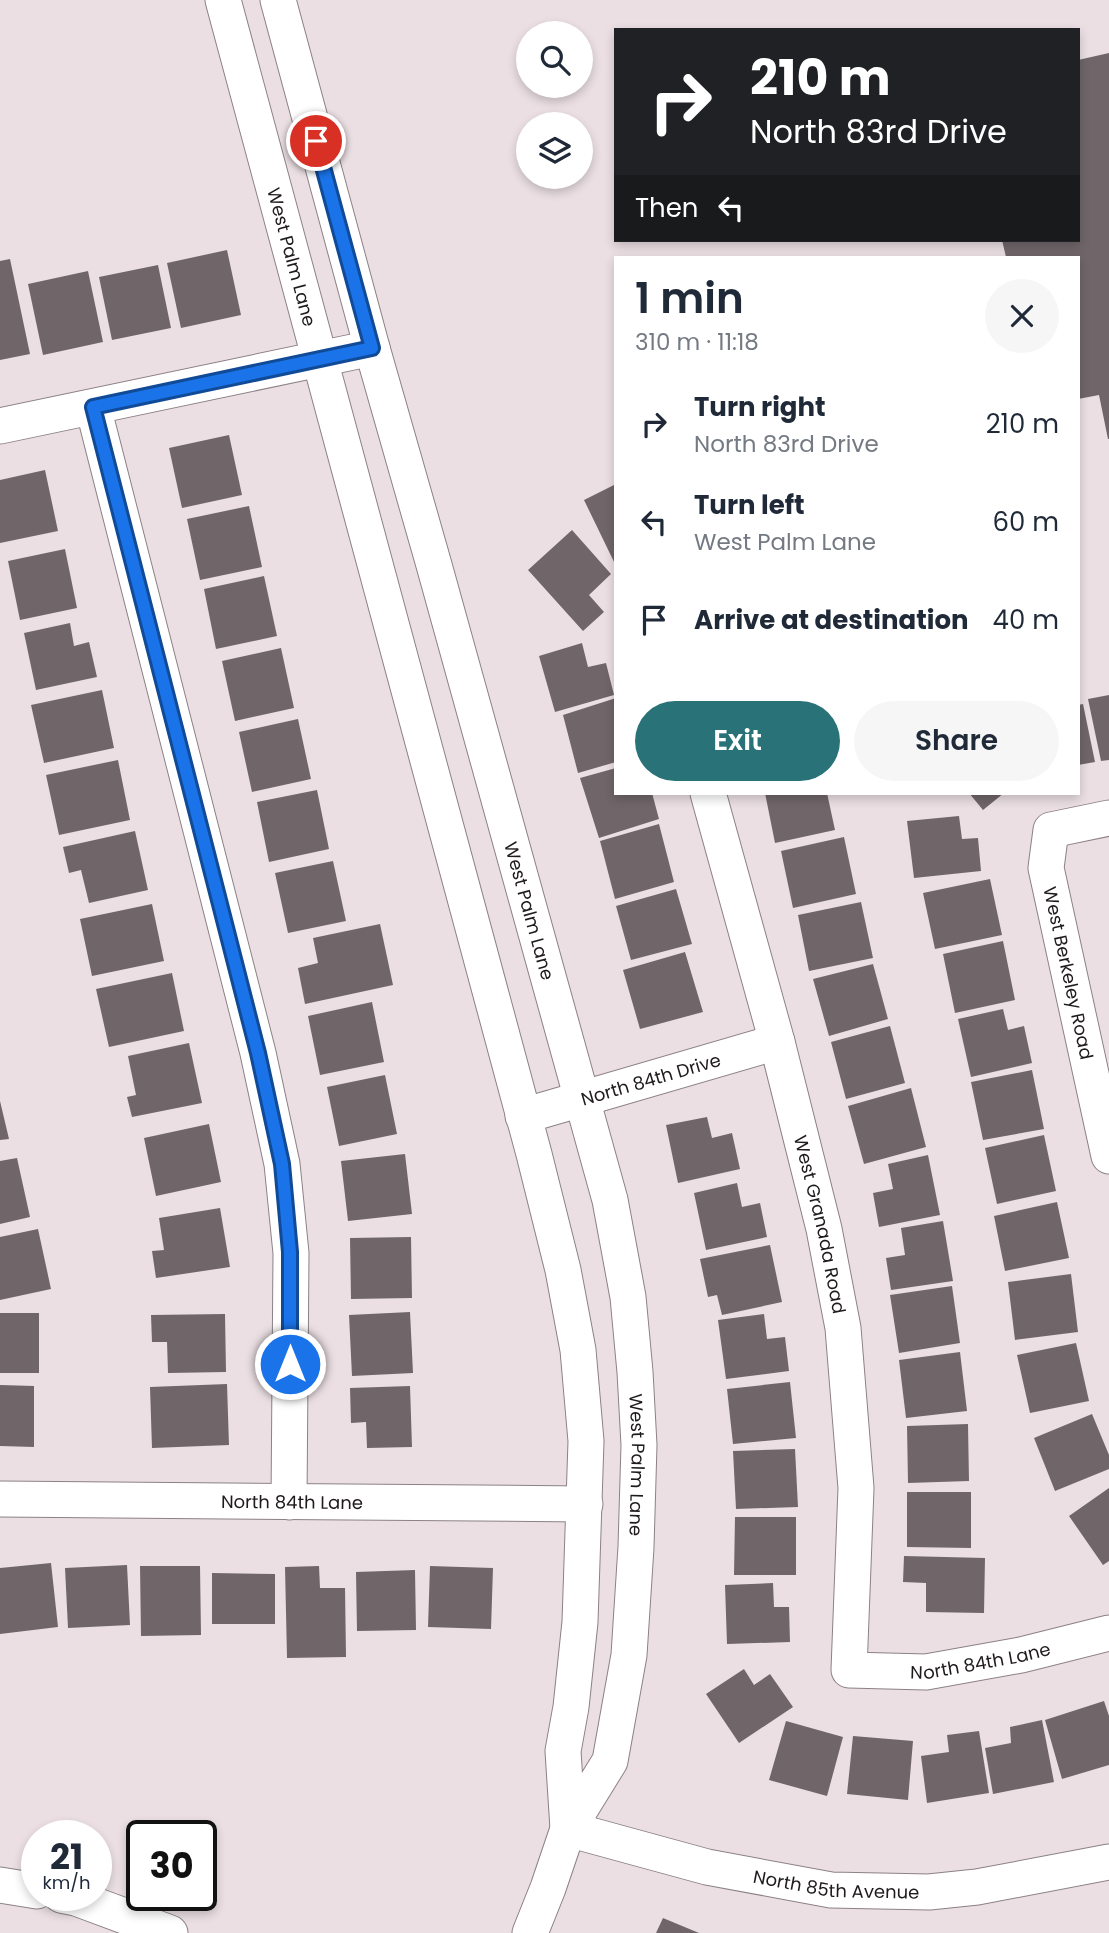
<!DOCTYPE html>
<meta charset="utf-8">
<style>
:root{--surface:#fff;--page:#f6f6f7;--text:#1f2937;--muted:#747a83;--accent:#287278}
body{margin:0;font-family:Poppins,sans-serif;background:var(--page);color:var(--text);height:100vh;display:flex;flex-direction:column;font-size:26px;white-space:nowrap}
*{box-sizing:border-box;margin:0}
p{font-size:23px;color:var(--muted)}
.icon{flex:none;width:38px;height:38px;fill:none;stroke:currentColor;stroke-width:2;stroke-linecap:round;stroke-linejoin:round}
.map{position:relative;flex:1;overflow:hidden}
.details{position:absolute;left:614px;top:256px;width:466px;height:539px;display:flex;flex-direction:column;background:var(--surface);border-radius:0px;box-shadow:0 4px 10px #0003}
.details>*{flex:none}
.hud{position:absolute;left:614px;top:28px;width:466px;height:214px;border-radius:0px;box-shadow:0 4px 10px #0003;background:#202124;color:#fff;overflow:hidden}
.tools{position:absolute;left:516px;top:21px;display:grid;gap:14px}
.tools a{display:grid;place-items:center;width:77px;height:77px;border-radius:50%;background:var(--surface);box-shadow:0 4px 10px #0003;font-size:35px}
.speed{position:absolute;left:21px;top:1820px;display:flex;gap:14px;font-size:35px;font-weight:700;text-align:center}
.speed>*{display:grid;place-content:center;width:91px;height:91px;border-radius:50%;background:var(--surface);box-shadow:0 4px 10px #0003;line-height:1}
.speed small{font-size:18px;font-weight:400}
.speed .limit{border:4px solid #111;border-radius:10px;background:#fff;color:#111}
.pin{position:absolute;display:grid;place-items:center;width:60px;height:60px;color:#fff;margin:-30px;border:4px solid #fff;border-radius:50%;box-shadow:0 2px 7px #0007}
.me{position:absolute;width:77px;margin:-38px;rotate:0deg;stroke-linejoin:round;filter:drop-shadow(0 0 5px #0008)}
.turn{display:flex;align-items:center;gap:24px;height:147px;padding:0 21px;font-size:32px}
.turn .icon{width:91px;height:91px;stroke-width:2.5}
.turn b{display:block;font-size:49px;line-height:60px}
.then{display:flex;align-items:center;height:66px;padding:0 21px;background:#0003;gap:14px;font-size:26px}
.round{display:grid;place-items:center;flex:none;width:74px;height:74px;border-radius:37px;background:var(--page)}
.overview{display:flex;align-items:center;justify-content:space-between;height:119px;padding:0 21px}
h1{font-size:42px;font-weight:600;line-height:52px}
.primary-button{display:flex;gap:14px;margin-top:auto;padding:14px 21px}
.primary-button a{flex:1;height:80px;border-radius:42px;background:var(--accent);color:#fff;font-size:28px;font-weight:600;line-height:80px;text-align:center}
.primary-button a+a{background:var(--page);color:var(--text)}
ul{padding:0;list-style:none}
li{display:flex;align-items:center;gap:21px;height:98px;padding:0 21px}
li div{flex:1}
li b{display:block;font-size:26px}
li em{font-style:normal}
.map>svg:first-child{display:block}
.building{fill:#70666a}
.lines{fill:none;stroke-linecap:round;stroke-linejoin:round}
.minor-casing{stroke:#8c8186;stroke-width:37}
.minor{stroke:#fff;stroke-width:35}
.route-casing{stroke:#114b97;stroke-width:18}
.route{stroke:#1a73e8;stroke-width:12}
.labels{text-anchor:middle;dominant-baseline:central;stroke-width:5;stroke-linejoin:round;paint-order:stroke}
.street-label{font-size:18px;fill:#1f1a1c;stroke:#ebdfe3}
</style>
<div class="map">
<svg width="1109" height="1933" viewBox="0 0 1109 1933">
<rect width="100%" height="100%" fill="#ebdfe3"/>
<path class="building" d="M1109,53V439H1108L1099,395L1078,399V257H1006L1002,240H1078V60Z
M227,250L241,315L181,328L167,263Z
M10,259L30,354L0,360V261Z
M158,265L171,328L112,340L99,277Z
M88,271L103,342L43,355L28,284Z
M229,435L242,495L182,508L169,448Z
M45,470L58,531L0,543V480Z
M616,484V566L584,500Z
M249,506L262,567L200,580L187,519Z
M572,530L611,574L589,595L604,612L583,631L528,570Z
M65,549L77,608L20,620L8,561Z
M264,576L277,636L216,649L204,589Z
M70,623L74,646L89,642L97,677L36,690L24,633Z
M582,643L588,667L606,663L614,695L555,712L539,656Z
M281,648L294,708L235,721L222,661Z
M102,690L114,748L44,763L31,705Z
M1109,695V760L1101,761L1088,699Z
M616,698V762L578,773L563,715Z
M1083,704L1095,762L1078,765V705Z
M298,719L311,779L252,792L239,732Z
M118,760L130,820L59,835L46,775Z
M616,768V793H652L659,819L599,838L580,778Z
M317,790L329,849L269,862L257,802Z
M765,793H827L835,830L775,843Z
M969,793H1004L983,810Z
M959,816L962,839L978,838L981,871L914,878L907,821Z
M659,824L674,882L615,899L600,841Z
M135,831L148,890L89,903L81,870L69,873L63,847Z
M844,837L856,894L793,908L781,851Z
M333,861L346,921L288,933L275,873Z
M990,879L1002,935L935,949L923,893Z
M676,889L692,944L631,960L616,906Z
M861,902L873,958L809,971L798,915Z
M152,904L164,961L92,976L80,919Z
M380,924L393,985L305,1004L298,968L318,963L313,938Z
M1003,941L1015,1000L955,1013L943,954Z
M685,952L703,1012L640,1029L623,970Z
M873,964L888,1019L829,1036L813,979Z
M172,973L184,1031L109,1047L96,989Z
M372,1002L384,1062L320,1075L308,1016Z
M1003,1009L1008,1030L1024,1026L1032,1063L971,1077L958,1019Z
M890,1026L905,1083L846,1099L831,1042Z
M189,1043L202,1103L132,1117L127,1097L136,1095L128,1056Z
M1032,1070L1044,1129L983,1140L971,1082Z
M385,1075L397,1134L339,1146L327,1087Z
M911,1088L926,1147L864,1164L848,1106Z
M0,1101L9,1139L0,1140Z
M707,1117L712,1138L732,1133L740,1169L678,1183L666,1125Z
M209,1124L221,1182L156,1196L144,1138Z
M1044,1135L1056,1191L997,1204L985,1148Z
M405,1154L412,1214L348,1221L341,1161Z
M928,1155L940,1215L879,1227L873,1193L893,1189L888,1164Z
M17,1158L30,1217L0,1224V1161Z
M737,1183L742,1207L760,1203L767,1237L706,1250L694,1193Z
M1057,1202L1069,1258L1005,1271L994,1216Z
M220,1208L230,1267L156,1278L152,1251L164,1250L159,1218Z
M943,1221L953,1281L891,1290L886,1258L905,1255L901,1228Z
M38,1229L51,1289L0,1300V1237Z
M411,1237L412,1298L351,1299L350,1238Z
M770,1245L782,1302L722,1315L717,1295L708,1297L700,1259Z
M1071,1274L1078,1332L1015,1340L1008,1282Z
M952,1286L960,1343L899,1353L890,1295Z
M410,1312L413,1373L352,1376L349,1315Z
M0,1313H39V1373H0Z
M225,1314L226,1372L168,1373L167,1342H152L151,1315Z
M764,1314L767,1339L785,1337L789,1371L726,1379L718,1320Z
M1076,1343L1089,1401L1030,1413L1017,1355Z
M960,1352L967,1411L906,1418L899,1360Z
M790,1382L796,1438L733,1444L727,1389Z
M227,1384L229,1445L152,1448L150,1387Z
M0,1385L34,1386V1447L0,1446Z
M410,1386L412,1447L367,1448L366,1422L351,1423L350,1388Z
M1092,1414L1109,1455V1469L1055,1491L1034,1438Z
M968,1424L969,1481L908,1483L907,1426Z
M795,1449L798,1507L736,1509L733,1451Z
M1109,1488V1561L1103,1565L1069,1516Z
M907,1492H971V1548L907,1547Z
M735,1517H796V1575H734Z
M904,1556L985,1558L984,1613L926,1612V1583L903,1582Z
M51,1563L58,1627L0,1634V1568Z
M127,1565L130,1625L68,1628L65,1568Z
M140,1566H200L201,1635L141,1636Z
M319,1566L320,1588H345L346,1657L287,1658L285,1567Z
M430,1566L493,1568L491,1629L428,1627Z
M415,1570L416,1630L357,1631L356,1572Z
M212,1573L275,1574V1624H212Z
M773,1583L774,1607H789L790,1642L727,1644L725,1585Z
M744,1669L754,1685L770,1674L793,1707L739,1743L706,1694Z
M1104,1701L1109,1716V1765L1062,1779L1045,1720Z
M1042,1720L1054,1782L993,1794L985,1748L1011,1743L1010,1727Z
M786,1721L843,1737L827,1796L769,1780Z
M979,1731L989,1793L927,1803L921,1756L949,1752L947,1735Z
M853,1736L913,1741L908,1800L847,1794Z
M663,1918L699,1933H656Z"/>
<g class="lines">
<g class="minor-casing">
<g id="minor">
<path id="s1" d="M223,0L534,1154L563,1270L578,1350L586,1441L580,1622L571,1707L563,1751L568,1829"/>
<path id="s2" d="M278,0L372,348L434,565L610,1200L628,1297L635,1372L639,1445L636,1547L629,1655L610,1761L568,1829L548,1888L530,1933"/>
<path d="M93,407L258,1053L282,1164L291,1253L289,1502"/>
<path d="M0,426L372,348"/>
<path id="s3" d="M708,793L777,1042L824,1229L843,1328L856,1488L849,1670L926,1672L1021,1655L1109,1633"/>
<path id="s4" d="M1109,818L1051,830L1046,868L1109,1156"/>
<path id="s5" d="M523,1116L777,1042"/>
<path id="s6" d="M0,1499L585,1504"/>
<path id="s7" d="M568,1829L707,1867L831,1890L929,1892L977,1887L1109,1862"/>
<path d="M0,1885L37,1891"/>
<path d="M61,1895L76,1898L170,1933"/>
</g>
</g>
<use href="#minor" class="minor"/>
</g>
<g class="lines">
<g class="route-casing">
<path id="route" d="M290,1364V1252L282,1164L258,1053L93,407L372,348L316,141"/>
</g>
<use href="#route" class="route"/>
</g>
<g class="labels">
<g class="street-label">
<text stroke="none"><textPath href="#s1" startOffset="266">West Palm Lane</textPath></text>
<text stroke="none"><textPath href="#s2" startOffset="945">West Palm Lane</textPath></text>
<text stroke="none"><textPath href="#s4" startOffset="205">West Berkeley Road</textPath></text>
<text stroke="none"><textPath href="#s5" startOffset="133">North 84th Drive</textPath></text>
<text stroke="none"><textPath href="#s3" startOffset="446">West Granada Road</textPath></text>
<text stroke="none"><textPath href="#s2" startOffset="1512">West Palm Lane</textPath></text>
<text stroke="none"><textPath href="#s6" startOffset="292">North 84th Lane</textPath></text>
<text stroke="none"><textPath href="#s3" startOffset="1027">North 84th Lane</textPath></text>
<text stroke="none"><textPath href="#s7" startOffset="275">North 85th Avenue</textPath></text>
</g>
</g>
</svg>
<div class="tools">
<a><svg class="icon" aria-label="search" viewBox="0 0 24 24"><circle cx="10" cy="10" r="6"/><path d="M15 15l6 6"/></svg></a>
<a><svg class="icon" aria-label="layers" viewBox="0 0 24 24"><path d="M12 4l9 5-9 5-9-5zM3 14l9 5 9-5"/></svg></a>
</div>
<div class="speed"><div>21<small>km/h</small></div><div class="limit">30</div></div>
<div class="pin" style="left:316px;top:141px;background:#d93025"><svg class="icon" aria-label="arrive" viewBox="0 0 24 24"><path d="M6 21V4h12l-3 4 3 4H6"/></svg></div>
<svg class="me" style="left:290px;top:1364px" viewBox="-20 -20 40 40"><circle r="17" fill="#1a73e8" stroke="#fff" stroke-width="3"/><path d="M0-11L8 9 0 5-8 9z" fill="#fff"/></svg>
<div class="hud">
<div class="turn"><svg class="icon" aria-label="right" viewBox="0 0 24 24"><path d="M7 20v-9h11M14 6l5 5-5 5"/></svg><div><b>210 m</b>North 83rd Drive</div></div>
<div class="then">Then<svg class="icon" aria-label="left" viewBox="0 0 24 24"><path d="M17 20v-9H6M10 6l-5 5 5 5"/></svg></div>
</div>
<section class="details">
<div class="overview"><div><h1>1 min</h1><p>310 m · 11:18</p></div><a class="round"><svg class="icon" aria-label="close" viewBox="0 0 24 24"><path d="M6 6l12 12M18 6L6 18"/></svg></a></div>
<ul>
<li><svg class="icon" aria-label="right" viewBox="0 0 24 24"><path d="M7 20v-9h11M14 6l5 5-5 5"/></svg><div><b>Turn right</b><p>North 83rd Drive</p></div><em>210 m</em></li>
<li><svg class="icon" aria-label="left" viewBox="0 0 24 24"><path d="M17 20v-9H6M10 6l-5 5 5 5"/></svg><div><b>Turn left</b><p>West Palm Lane</p></div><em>60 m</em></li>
<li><svg class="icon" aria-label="arrive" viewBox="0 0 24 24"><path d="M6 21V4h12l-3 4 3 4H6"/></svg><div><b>Arrive at destination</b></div><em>40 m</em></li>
</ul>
<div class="primary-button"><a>Exit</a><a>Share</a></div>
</section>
</div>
